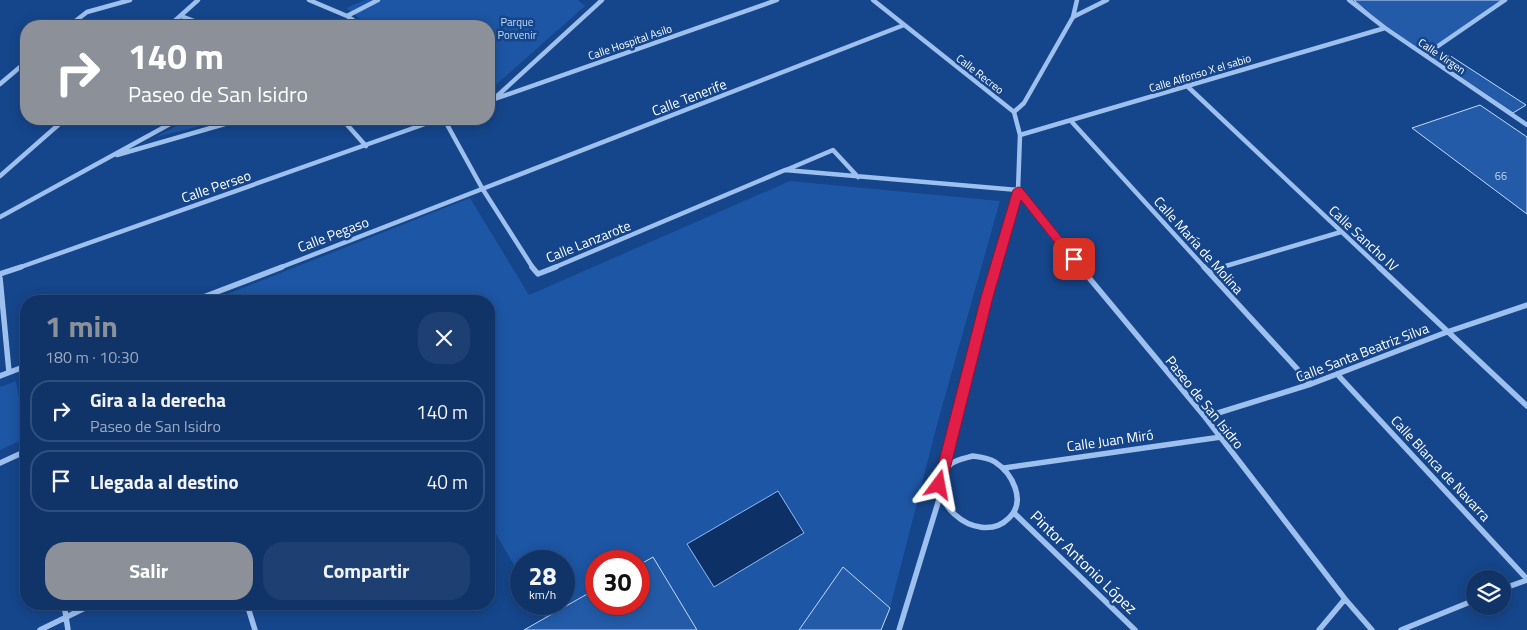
<!DOCTYPE html>
<html lang="es">
<meta charset="utf-8">
<style>
:root{--surface:#103468;--page:#1e3f71;--text:#f1f3f6;--muted:#9caac0;--line:#304f7c;--accent:#8c9099}
body{margin:0;font-family:"Titillium Web",sans-serif;background:var(--page);color:var(--text);height:100vh;display:flex;flex-direction:column;font-size:19px;white-space:nowrap}
*{box-sizing:border-box;margin:0}
p{font-size:16px;color:var(--muted)}
.icon{flex:none;width:28px;height:28px;fill:none;stroke:currentColor;stroke-width:2;stroke-linecap:round;stroke-linejoin:round}
.map{position:relative;flex:1;overflow:hidden}
.side{position:absolute;left:20px;top:295px;width:475px;height:315px;display:flex;flex-direction:column;background:var(--surface);border-radius:20px;box-shadow:0 2px 12px #0003,0 0 0 1px var(--line)}
.side>*{flex:none}
.guide{position:absolute;left:20px;top:20px;width:475px;height:105px;border-radius:20px;box-shadow:0 2px 12px #0003,0 0 0 1px var(--line);background:#8c9099;color:#fff;overflow:hidden}
.tools{position:absolute;left:1466px;top:570px;display:grid;gap:10px}
.tools a{display:grid;place-items:center;width:45px;height:45px;border-radius:50%;background:var(--surface);box-shadow:0 2px 12px #0003,0 0 0 1px var(--line);font-size:25px}
.speed{position:absolute;left:510px;top:550px;display:flex;gap:10px;font-size:25px;font-weight:700;text-align:center}
.speed>*{display:grid;place-content:center;width:65px;height:65px;border-radius:50%;background:var(--surface);box-shadow:0 2px 12px #0003,0 0 0 1px var(--line);line-height:1}
.speed small{font-size:12px;font-weight:400}
.speed .limit{border:8px solid #d22;background:#fff;color:#111}
.pin{position:absolute;display:grid;place-items:center;width:42px;height:42px;color:#fff;margin:-21px;border-radius:10px;box-shadow:0 2px 8px #0006}
.me{position:absolute;width:55px;margin:-28px;rotate:13deg;stroke-linejoin:round;filter:drop-shadow(0 0 4px #0008)}
.turn{display:flex;align-items:center;gap:18px;height:105px;padding:0 25px;font-size:22px}
.turn .icon{width:65px;height:65px;stroke-width:2.5}
.turn b{display:block;font-size:35px;line-height:42px}
.round{display:grid;place-items:center;flex:none;width:52px;height:52px;border-radius:20px;background:var(--page)}
.summary{display:flex;align-items:center;justify-content:space-between;height:85px;padding:0 25px}
h1{font-size:30px;font-weight:700;line-height:38px;color:var(--accent)}
.action{display:flex;gap:10px;margin-top:auto;padding:10px 25px}
.action a{flex:1;height:58px;border-radius:20px;background:var(--accent);color:#fff;font-size:20px;font-weight:700;line-height:58px;text-align:center}
.action a+a{background:var(--page);color:var(--text)}
ul{padding:0;list-style:none}
li{display:flex;align-items:center;gap:15px;height:62px;margin:0 10px 8px;padding:0 15px;border:2px solid var(--line);border-radius:20px}
li div{flex:1}
li b{display:block;font-size:19px}
li em{font-style:normal}
.map>svg:first-child{display:block}
.green{fill:#1d56a4}
.water{fill:#0d3167;stroke:#8fbaf2}
.building{fill:#235ba9;stroke:#c3dbfb}
.lines{fill:none;stroke-linecap:round;stroke-linejoin:round}
.minor-far1{stroke:#9dc0ef;stroke-width:4.5}
.minor{stroke:#9dc0ef;stroke-width:5.5}
.route{fill:#e11d48;stroke:#92132f}
.labels{text-anchor:middle;dominant-baseline:central;stroke-width:5;stroke-linejoin:round;paint-order:stroke}
.far-park-label{font-size:11px;fill:#c3dbfb;stroke:#15458a}
.far-street-label{font-size:11px;fill:#fff;stroke:#15458a}
.number-label{font-size:11px;fill:#c8d6ea}
.street-label{font-size:14px;fill:#fff;stroke:#15458a}
.near-street-label{font-size:16px;fill:#fff;stroke:#15458a}
</style>
<div class="map">
<svg width="1527" height="630" viewBox="0 0 1527 630">
<rect width="100%" height="100%" fill="#15458a"/>
<path class="green" d="M365,0H578L585,6L489,91V26H370L346,8Z
M189,119H228L156,137Z
M790,181L1000,201L937,425L890,608L843,567L799,630H697L652,557L639,565V561H596V589L545,618L537,604H564V561H521V577L489,522V301H210L470,198L529,295Z
M16,381L26,438L0,450V387Z"/>
<path class="water" d="M778,491L804,533L714,587L687,544Z"/>
<path class="building" d="M1354,0H1505L1425,55L1385,28Z
M1446,53L1526,105L1513,113L1432,59Z
M1480,105L1527,137V214L1412,128Z
M653,557L697,630H524L596,589V604H639V565Z
M843,567L890,608L881,630H799Z"/>
<g class="lines">
<path class="minor-far1" d="M309,0L347,16L362,26
M873,0L1014,112L1020,135L1018,190L995,268
M1349,0L1385,28L1527,125
M181,16L207,26
M347,16L378,0
M1073,17L1107,0
M69,26L87,12L130,0
M169,26L198,0
M1425,55L1505,0
M0,84L26,62
M1186,85L1380,268
M496,97L602,0
M489,101L777,0
M1014,112L1024,103L1073,17L1077,0
M342,119L366,146
M444,119L482,188L533,268
M1071,121L1205,268
M1020,135L1385,28
M117,155L242,119
M786,170L833,150L858,177
M0,176L65,119
M1018,190L1081,268
M0,217L179,119
M18,268L439,119
M279,268L904,25
M553,268L785,170L1018,190
M1219,268L1341,232"/>
<path class="minor" d="M532,267L538,274L556,267
M1080,267L1205,417L1345,599L1372,630
M1204,267L1311,384
M1379,267L1527,406
M1208,271L1223,267
M0,274L21,267
M0,278L9,372
M193,301L282,267
M1337,374L1527,579
M0,376L26,366
M1205,417L1311,384L1447,332L1527,305
M973,456C981,457 989,458 995,462C1012,473 1027,501 1009,518C977,550 915,494 951,464C957,459 966,458 973,456Z
M0,463L26,451
M1004,468L1221,437
M941,475L996,267
M1014,513L1135,630
M1502,589L1527,580
M64,604L68,630
M247,604L255,630
M40,630L93,604
M899,630L940,496
M1319,630L1345,599
M1401,630L1475,600"/>
</g>
<path class="route" d="M1018,187L1022,188L1079,259L1077,262H1070L1021,200L993,297L946,485L944,489L939,491L935,489L933,485L981,297L1013,190Z"/>
<g class="labels">
<g class="far-park-label">
<text x="517" y="22">Parque<tspan x="517" dy="13">Porvenir</tspan></text>
</g>
<g class="far-street-label">
<text transform="translate(630 42) rotate(-19)">Calle Hospital Asilo</text>
<text transform="translate(1442 56) rotate(34)">Calle Virgen</text>
<text transform="translate(1200 73) rotate(-17)">Calle Alfonso X el sabio</text>
<text transform="translate(980 74) rotate(38)">Calle Recreo</text>
</g>
<g class="number-label">
<text x="1501" y="176">66</text>
</g>
<g class="street-label">
<text transform="translate(689 97) rotate(-21)">Calle Tenerife</text>
<text transform="translate(216 186) rotate(-19)">Calle Perseo</text>
<text transform="translate(333 234) rotate(-21)">Calle Pegaso</text>
<text transform="translate(1364 238) rotate(43)">Calle Sancho IV</text>
<text transform="translate(588 241) rotate(-22)">Calle Lanzarote</text>
<text transform="translate(1199 245) rotate(48)">Calle María de Molina</text>
<text transform="translate(1362 352) rotate(-21)">Calle Santa Beatriz Silva</text>
<text transform="translate(1205 402) rotate(51)">Paseo de San Isidro</text>
<text transform="translate(1110 440) rotate(-8)">Calle Juan Miró</text>
<text transform="translate(1441 468) rotate(47)">Calle Blanca de Navarra</text>
</g>
<g class="near-street-label">
<text transform="translate(1084 562) rotate(44)">Pintor Antonio López</text>
</g>
</g>
</svg>
<div class="tools">
<a><svg class="icon" aria-label="layers" viewBox="0 0 24 24"><path d="M12 4l9 5-9 5-9-5zM3 14l9 5 9-5"/></svg></a>
</div>
<div class="speed"><div>28<small>km/h</small></div><div class="limit">30</div></div>
<div class="pin" style="left:1074px;top:259px;background:#d93025"><svg class="icon" aria-label="arrive" viewBox="0 0 24 24"><path d="M6 21V4h12l-3 4 3 4H6"/></svg></div>
<svg class="me" style="left:939px;top:485px" viewBox="-20 -20 40 40"><path d="M0-17L14 15 0 8-14 15z" fill="#e11d48" stroke="#fff" stroke-width="4"/></svg>
<div class="guide">
<div class="turn"><svg class="icon" aria-label="right" viewBox="0 0 24 24"><path d="M7 20v-9h11M14 6l5 5-5 5"/></svg><div><b>140 m</b>Paseo de San Isidro</div></div>
</div>
<section class="side">
<div class="summary"><div><h1>1 min</h1><p>180 m · 10:30</p></div><a class="round"><svg class="icon" aria-label="close" viewBox="0 0 24 24"><path d="M6 6l12 12M18 6L6 18"/></svg></a></div>
<ul>
<li><svg class="icon" aria-label="right" viewBox="0 0 24 24"><path d="M7 20v-9h11M14 6l5 5-5 5"/></svg><div><b>Gira a la derecha</b><p>Paseo de San Isidro</p></div><em>140 m</em></li>
<li><svg class="icon" aria-label="arrive" viewBox="0 0 24 24"><path d="M6 21V4h12l-3 4 3 4H6"/></svg><div><b>Llegada al destino</b></div><em>40 m</em></li>
</ul>
<div class="action"><a>Salir</a><a>Compartir</a></div>
</section>
</div>
